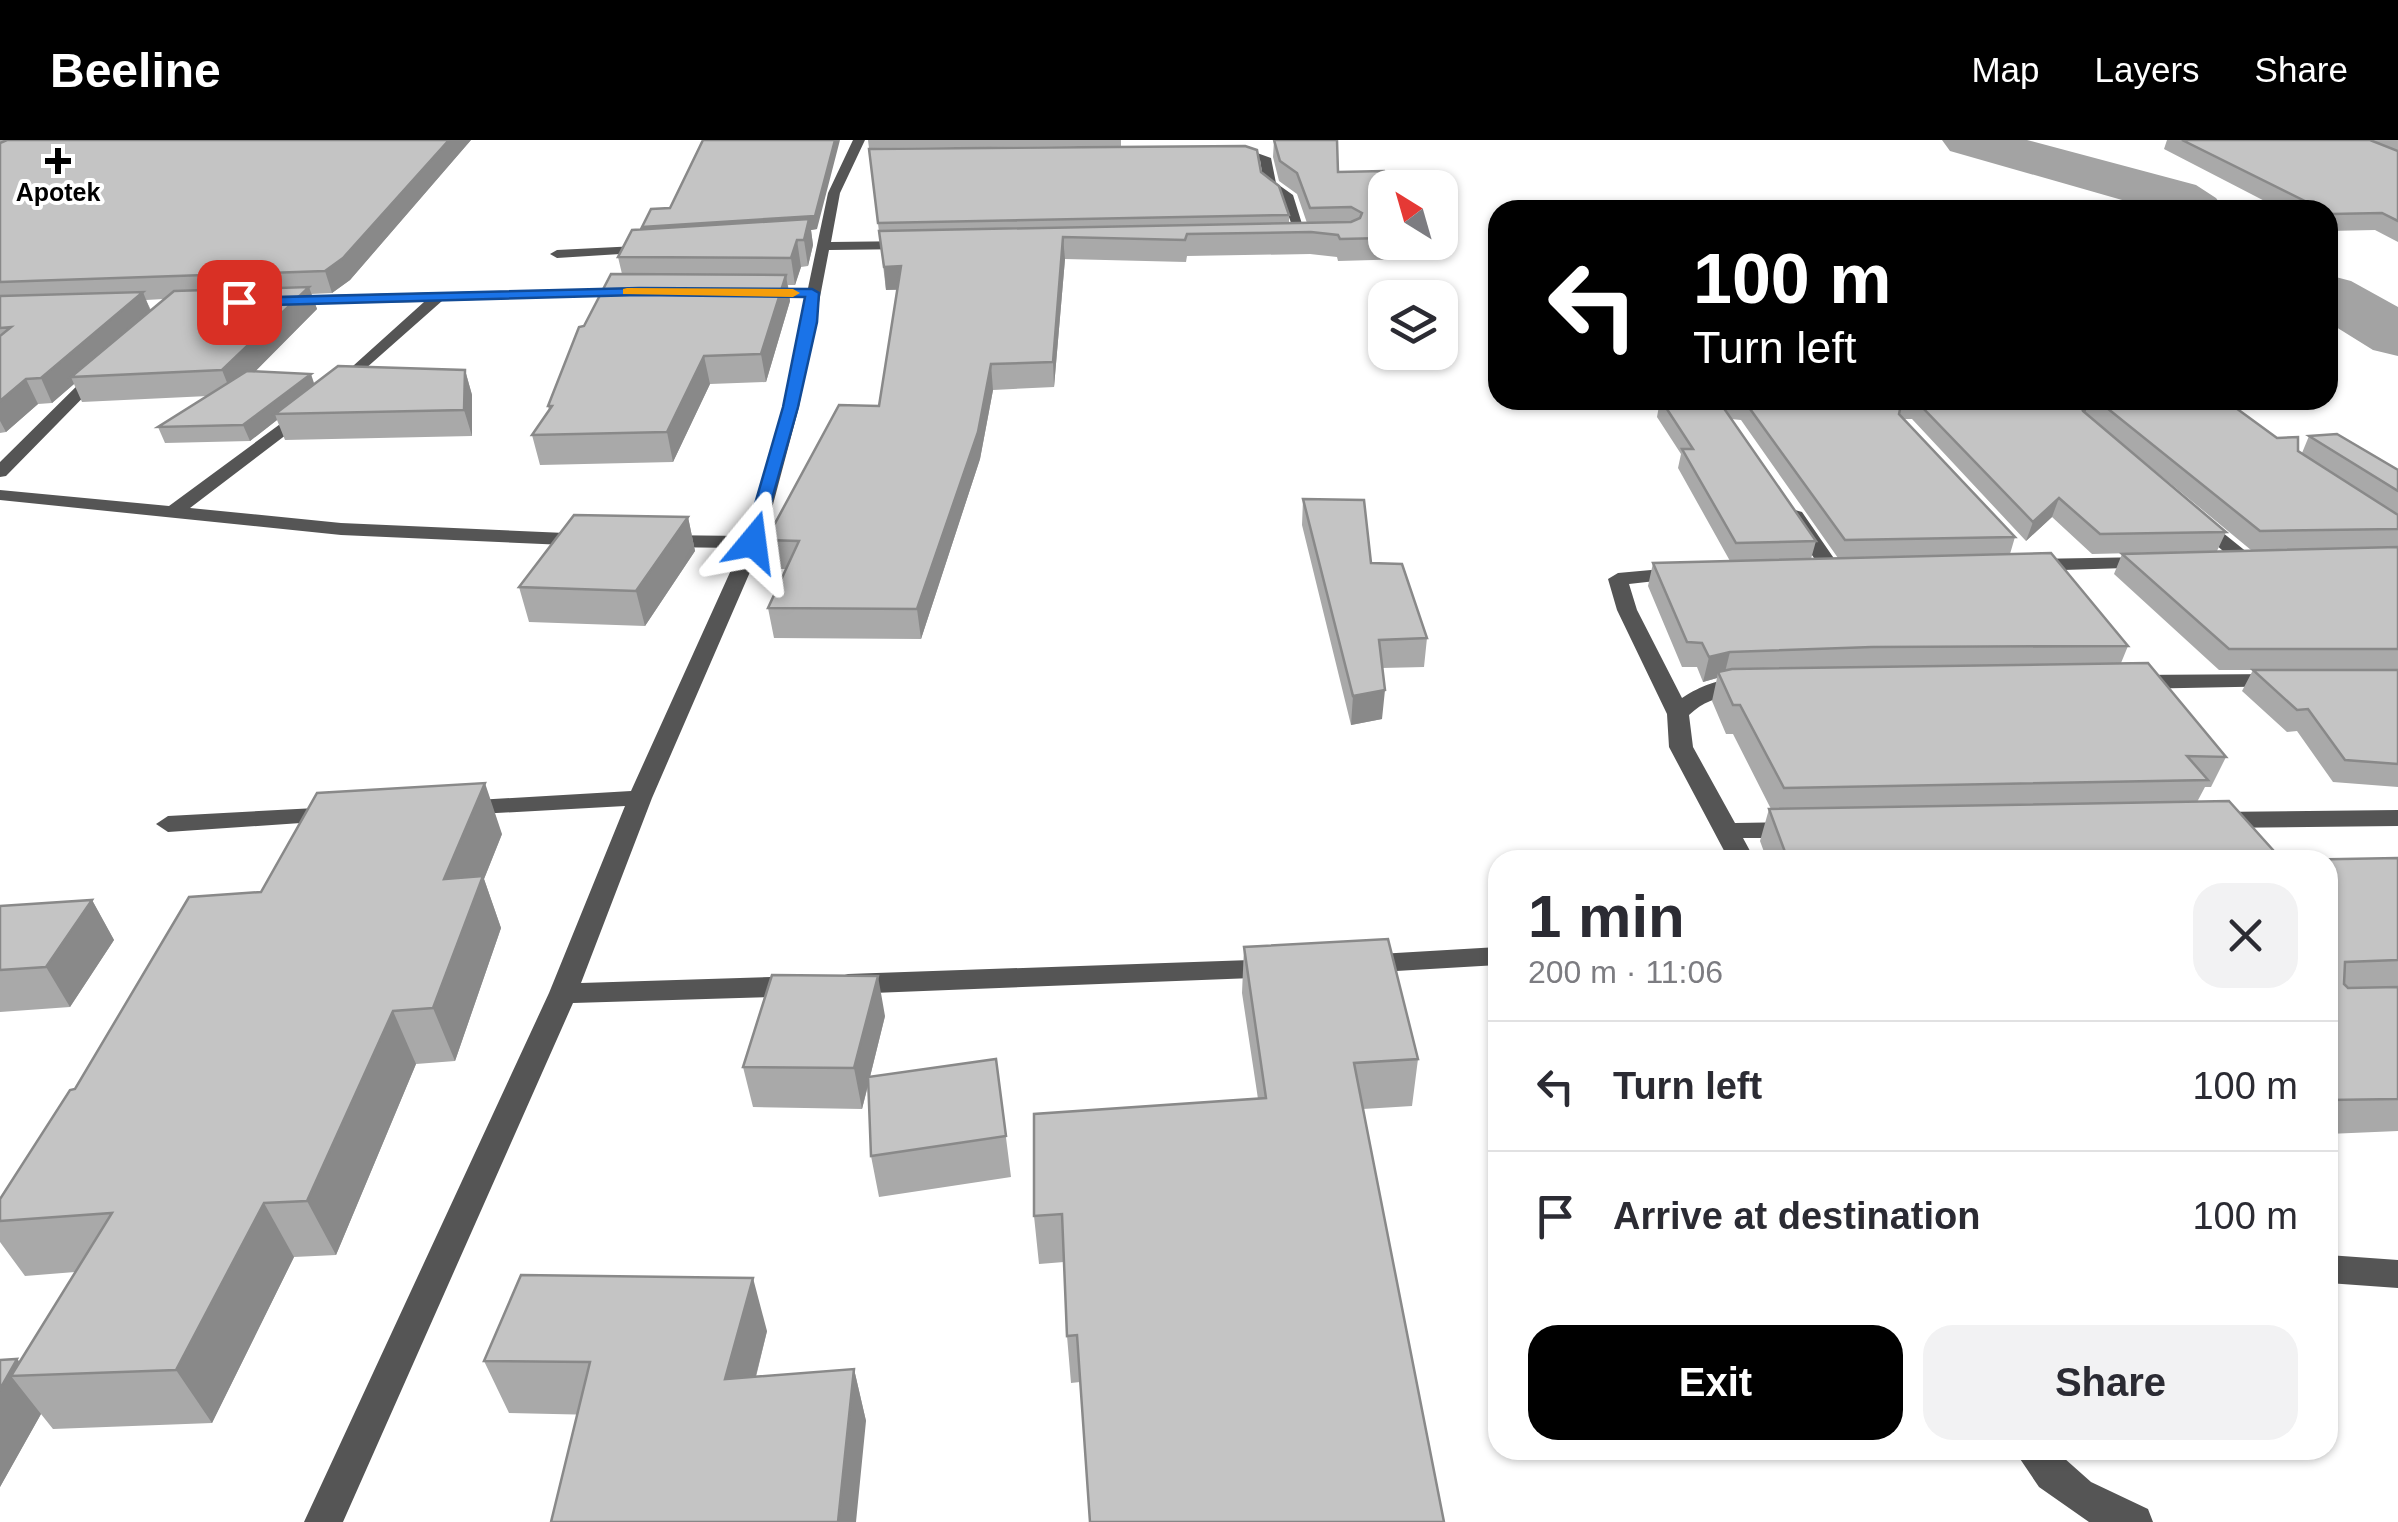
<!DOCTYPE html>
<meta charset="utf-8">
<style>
:root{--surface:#fff;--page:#f2f2f3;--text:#2b2b33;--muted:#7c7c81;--line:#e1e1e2;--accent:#000}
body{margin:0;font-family:Helvetica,sans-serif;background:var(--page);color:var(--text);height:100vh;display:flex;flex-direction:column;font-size:38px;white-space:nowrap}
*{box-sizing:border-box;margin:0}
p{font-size:32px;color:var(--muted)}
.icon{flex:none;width:55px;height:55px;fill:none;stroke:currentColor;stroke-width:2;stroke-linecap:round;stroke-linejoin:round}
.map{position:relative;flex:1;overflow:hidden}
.drawer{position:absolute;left:1488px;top:710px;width:850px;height:610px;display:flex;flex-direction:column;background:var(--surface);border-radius:30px;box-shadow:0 2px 8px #0004}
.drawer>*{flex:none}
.guide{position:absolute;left:1488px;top:60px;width:850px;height:210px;border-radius:30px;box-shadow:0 2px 8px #0004;background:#000;color:#fff;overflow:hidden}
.needle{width:65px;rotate:323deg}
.tools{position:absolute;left:1368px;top:30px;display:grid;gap:20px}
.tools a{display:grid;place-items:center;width:90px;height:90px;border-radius:20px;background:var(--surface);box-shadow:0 2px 8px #0004;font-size:50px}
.pin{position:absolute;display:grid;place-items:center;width:85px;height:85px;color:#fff;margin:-42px;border-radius:20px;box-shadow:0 5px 15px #0006}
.me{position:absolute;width:110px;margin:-55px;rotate:16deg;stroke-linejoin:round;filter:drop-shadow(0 0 8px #0008)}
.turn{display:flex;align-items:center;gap:35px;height:210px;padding:0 40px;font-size:45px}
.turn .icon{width:130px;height:130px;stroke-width:2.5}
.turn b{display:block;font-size:70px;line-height:85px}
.round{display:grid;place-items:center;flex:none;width:105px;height:105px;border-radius:30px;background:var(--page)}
.headline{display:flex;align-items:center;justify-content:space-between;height:170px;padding:0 40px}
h1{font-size:60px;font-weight:800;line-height:75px}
.primary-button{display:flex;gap:20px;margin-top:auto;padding:20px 40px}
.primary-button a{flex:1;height:115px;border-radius:30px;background:var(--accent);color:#fff;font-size:40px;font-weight:800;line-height:115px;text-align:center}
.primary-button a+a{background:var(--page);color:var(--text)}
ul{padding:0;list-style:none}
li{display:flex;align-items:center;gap:30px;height:130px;padding:0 40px;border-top:2px solid var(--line)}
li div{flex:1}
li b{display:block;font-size:38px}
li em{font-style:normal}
header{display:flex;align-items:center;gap:60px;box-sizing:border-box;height:140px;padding:0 50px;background:var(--accent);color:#fff}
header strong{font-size:48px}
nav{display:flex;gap:55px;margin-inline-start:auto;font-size:35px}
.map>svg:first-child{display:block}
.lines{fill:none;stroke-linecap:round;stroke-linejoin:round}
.river{fill:#a3a3a3;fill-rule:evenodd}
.minor{fill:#555;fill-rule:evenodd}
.wall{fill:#a9a9a9;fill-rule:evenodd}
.shaded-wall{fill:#898989}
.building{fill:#c4c4c4;stroke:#898989;stroke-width:2.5}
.route{fill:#1a73e8;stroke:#114b97;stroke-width:2.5}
.slow{fill:#f59e0b}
.poi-dot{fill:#000;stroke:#fff;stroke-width:4}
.labels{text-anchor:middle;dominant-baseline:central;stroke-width:8;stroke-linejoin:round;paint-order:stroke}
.far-poi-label{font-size:25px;font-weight:bold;fill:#000;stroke:#fff}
</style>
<header>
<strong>Beeline</strong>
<nav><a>Map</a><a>Layers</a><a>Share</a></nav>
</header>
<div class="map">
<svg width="2398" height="1382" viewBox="0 0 2398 1382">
<rect width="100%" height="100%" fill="#fff"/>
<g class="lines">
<path class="river" d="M1942,0H2027L2196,45L2216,58L2225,70H2157L1950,11Z
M2328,135L2351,141L2398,167V216L2373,210L2328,182Z"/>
<path class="minor" d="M853,0H865L840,53L831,102L914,101L921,105L914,109L829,110L799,267L763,402L652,658L581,843L803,836L813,839L817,846L813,853L803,856L573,863L343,1382H304L549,853L625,666L460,675L448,668L460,661L631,651L741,408L658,407L648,401L658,395L745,396L783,267L828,53Z
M1246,9L1271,18L1276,43L1293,55L1307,100H1297L1282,57L1264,45L1260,20L1219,12Z
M657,105L659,108L652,112L557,118L550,114L557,110Z
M634,148L641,152L639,155L442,161L339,252L333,250V244L424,162L283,164L276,160L283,156Z
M96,227L110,230L6,336L0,337V322Z
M302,268L316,272L190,368L341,383L588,394L598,400L588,406L341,395L0,360V350L169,366Z
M1795,370L1802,372L1842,430L1839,434H1825L1822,430L1786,376Z
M2197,372L2253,417V425H2239L2190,382V374Z
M2149,417L2159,423L2156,427L2029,431L2019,425L2029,419Z
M1684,427L1694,433L1691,437L1629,444L1637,470L1682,558C1700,545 1740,529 1759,546C1742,561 1718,548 1689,575L1693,607L1735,683L1794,682L1806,690L1794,698H1743L1755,720H1729L1669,607L1667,574L1617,470L1608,439L1618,433Z
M2278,534L2289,541L2286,546L2133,549L2122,542L2133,535Z
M335,667L344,670L347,675L344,680L168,692L156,684L168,676Z
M2398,670V686L2214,688L2202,680L2214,672Z
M1498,807V825L1362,833L1352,831L1348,824L1352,817L1362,815Z
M1277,819L1287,821L1291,828L1287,835L1277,837L848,854L838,851L834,844L838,837L848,834Z
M2328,1115L2398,1120V1148L2328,1143Z
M2014,1310H2055L2091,1342L2148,1369L2153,1382H2089L2039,1347Z"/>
</g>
<path class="wall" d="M0,0H471L350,140L332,153L311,154L317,169L254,232L314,244L465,230L472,255V296L285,300L277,280L250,301L165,303L158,287L208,256L82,262L74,244L52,263L38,264L6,292L0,293ZM164,159L151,170L146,160Z
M868,0H1121V6L869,8Z
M1274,0H1337L1338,32L1385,48V102H1410L1409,119L1338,121L1337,117L1310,114L1187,116L1186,122L1065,119L1054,247L993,250L980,319L921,499L774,498L768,468L786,429H772L766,400L879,266L898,150H886L869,9L1261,32L1289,75V83H1307L1297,54L1279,41L1273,17Z
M2167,0H2398V102L2375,90L2328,91V70H2282L2164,9Z
M642,87L817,89L811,90L813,105L808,126L801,127L795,145H788L790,161L766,242L710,244L673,322L540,325L532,295L549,270L548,266L584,186L622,134L618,117L643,90Z
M1660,260H2225L2277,298L2298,297V311L2302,313L2309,296L2337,294L2398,330V389H2381H2398V647L2333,642L2297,591L2287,592L2242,551L2253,530H2284H2219L2114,434L2122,414L2307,410H2251L2108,292L2226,392L2217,411L2092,414L2052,377L2026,401L1912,279H1903L2015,397L2010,414L2051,413L2128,506L2121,523H2148L2226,617L2211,647H2205L2197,662L2229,661L2282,720L2398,718V991L2328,994V720H1767L1760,701L1769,669H1771L1733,594H1726L1712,561L1717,538L1703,542L1697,527H1682L1648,446L1653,423L1730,421L1678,328L1681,314L1657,277ZM1731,279L1741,280L1838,418L1811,419L1816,401Z
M1303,359L1371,423L1427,498L1424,527L1382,528V579L1351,585L1302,385Z
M688,377L695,411L645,486L529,482L519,447Z
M502,694L484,739L501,788L455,921L416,924L336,1115L294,1117L212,1283L53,1289L41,1274L0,1347V1220L17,1219L20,1222L75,1132L25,1136L0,1102V1059L75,949L261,752Z
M92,760L114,800L70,867L0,872V766Z
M1244,807L1418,919L1412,966L1363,969L1080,1242L1071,1243L1067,1196L1064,1122L1039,1124L1034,1076L1258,959L1242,853Z
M885,876L870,937L996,919L1011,1037L879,1057L871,1016L869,942L862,969L753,967L743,927Z
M767,1191L756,1237L854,1229L866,1281L509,1273L484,1221Z"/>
<path class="shaded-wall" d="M449,0H471L350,140L332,153L325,131Z
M835,0H840L817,89L811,90L813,105L808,126L804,100L645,101L642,87Z
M1063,97L1065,119L1054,247L1053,222Z
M797,100L801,127L795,145L791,118Z
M901,126L904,149L886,150L884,127Z
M786,135L790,161L766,242L761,214Z
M309,147L317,169L232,255L222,230Z
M143,152L152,175L71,237L74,244L52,263L41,238Z
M704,216L710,244L673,322L667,292Z
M991,224L993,250L980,319L921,499L917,469Z
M465,230L472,255V296L464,270Z
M311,234L316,249L275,274L277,280L250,301L243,285Z
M26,239L38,264L6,292L0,281V261Z
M2085,260H2090L2085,273L2073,281L2080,263Z
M2059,358L2052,377L2026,401L2033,382Z
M688,377L695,411L645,486L636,451Z
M1730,512L1724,536L1718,532L1717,538L1703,542L1709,517Z
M1385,550L1382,579L1351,585L1353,556Z
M485,643L502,694L484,739L501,788L455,921L433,868L444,739Z
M92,760L114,800L70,867L46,827Z
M878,836L885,876L862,969L854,928Z
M393,871L416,924L336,1115L307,1061Z
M264,1063L294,1117L212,1283L176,1230Z
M753,1138L767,1191L742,1291L725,1239Z
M17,1219L30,1235L11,1236L41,1274L0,1347V1249Z
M854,1229L866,1281L856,1382H838Z"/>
<path class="building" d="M7,0H449L343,118L325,131L0,142V3Z
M703,0H835L815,76L642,87L651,69L670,68Z
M1274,0H1337L1338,32L1384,31L1390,48H1385V98L1340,99L1338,95L1311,92L1187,94L1185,100L1063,97L1053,222L991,224L978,292L917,469L768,468L799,401L766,400L839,265L879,266L901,126L884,127L879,91L1351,82L1360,78L1362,73L1351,67L1310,68L1297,33L1280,21Z
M2182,0H2370L2398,11V81L2382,73L2331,74L2328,72V70H2323Z
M1245,6L1257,10L1261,32L1279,46L1289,75L878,83L869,9Z
M809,79L804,100H797L791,118L618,117L632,90Z
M611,134L786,135L761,214L704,216L667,292L532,295L552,266H548L579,187L584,186Z
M309,147L222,230L71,237L174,151Z
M143,152L41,238L26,239L0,261V196L11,187L0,188V156Z
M338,226L465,230L464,270L275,274Z
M247,231L311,234L243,285L158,287Z
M1661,260H2085L2080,263L2083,271L2226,392L2100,394L2059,358L2033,382L1917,262L1902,260L1899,274L2015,397L1845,400L1745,262L1730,260L1725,270L1816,401L1736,403L1682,309H1693Z
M2097,260H2225L2277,298L2298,297V311L2398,375V389L2260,391Z
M2337,294L2398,330V351L2309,296Z
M1303,359L1364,360L1371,423L1402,424L1427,498L1379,500L1385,550L1353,556Z
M574,375L688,377L636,451L519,447Z
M2398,407V509H2229L2122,414Z
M2051,413L2128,506L1872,507L1730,512L1709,517L1702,503L1687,502L1653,423Z
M2148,523L2226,617L2187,616L2208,640L1784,648L1740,565H1733L1718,532L1732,529Z
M2253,530H2398V624L2345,620L2308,569L2297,570Z
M485,643L444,739L483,736L433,868L393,871L307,1061L264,1063L176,1230L11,1236L112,1073L0,1081V1059L70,950L75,949L189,757L261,752L317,653Z
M2229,661L2282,720L2398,718V820L2345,822L2344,844L2348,848L2398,847V959L2328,960V720H1788L1769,669Z
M92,760L46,827L0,830V766Z
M1388,799L1418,919L1354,923L1444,1382H1090L1077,1195L1067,1196L1062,1074L1034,1076V974L1266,958L1244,807Z
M772,835L878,836L854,928L743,927Z
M996,919L1006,996L871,1016L868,937Z
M521,1135L753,1138L725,1239L854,1229L838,1382H551L590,1222L484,1221Z
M17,1219L0,1249V1220Z"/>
<path class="route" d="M639,148L812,149L819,153L817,182L798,267L759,405L744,402L783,267L805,157L639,155L239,166L232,162L239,158Z"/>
<path class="slow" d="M627,148L793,149L800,153L793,157L623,154V149Z"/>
<path class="poi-dot" d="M53 6h10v10h10v10h-10v10h-10v-10h-10v-10h10z"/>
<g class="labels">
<g class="far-poi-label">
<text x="58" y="52">Apotek</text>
</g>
</g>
</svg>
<div class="tools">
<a><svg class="needle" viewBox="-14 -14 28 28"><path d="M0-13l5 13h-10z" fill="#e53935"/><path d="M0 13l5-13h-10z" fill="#7c7c81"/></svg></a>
<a><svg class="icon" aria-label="layers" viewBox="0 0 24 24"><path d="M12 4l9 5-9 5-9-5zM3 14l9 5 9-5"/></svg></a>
</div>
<div class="pin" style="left:239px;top:162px;background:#d93025"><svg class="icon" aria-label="arrive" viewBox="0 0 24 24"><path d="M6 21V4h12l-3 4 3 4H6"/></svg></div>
<svg class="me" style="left:753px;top:402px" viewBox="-20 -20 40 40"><path d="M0-17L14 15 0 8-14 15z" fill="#1a73e8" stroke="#fff" stroke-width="4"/></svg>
<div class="guide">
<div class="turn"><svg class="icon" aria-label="left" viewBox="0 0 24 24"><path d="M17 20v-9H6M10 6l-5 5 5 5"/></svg><div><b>100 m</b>Turn left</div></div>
</div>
<section class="drawer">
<div class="headline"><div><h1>1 min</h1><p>200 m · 11:06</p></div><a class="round"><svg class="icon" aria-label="close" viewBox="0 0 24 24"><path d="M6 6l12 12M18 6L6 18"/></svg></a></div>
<ul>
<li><svg class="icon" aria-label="left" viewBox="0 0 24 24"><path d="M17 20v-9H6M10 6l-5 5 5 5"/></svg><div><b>Turn left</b></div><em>100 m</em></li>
<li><svg class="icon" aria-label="arrive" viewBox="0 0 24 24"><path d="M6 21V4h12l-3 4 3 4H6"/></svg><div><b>Arrive at destination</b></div><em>100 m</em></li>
</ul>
<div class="primary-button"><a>Exit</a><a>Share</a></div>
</section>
</div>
